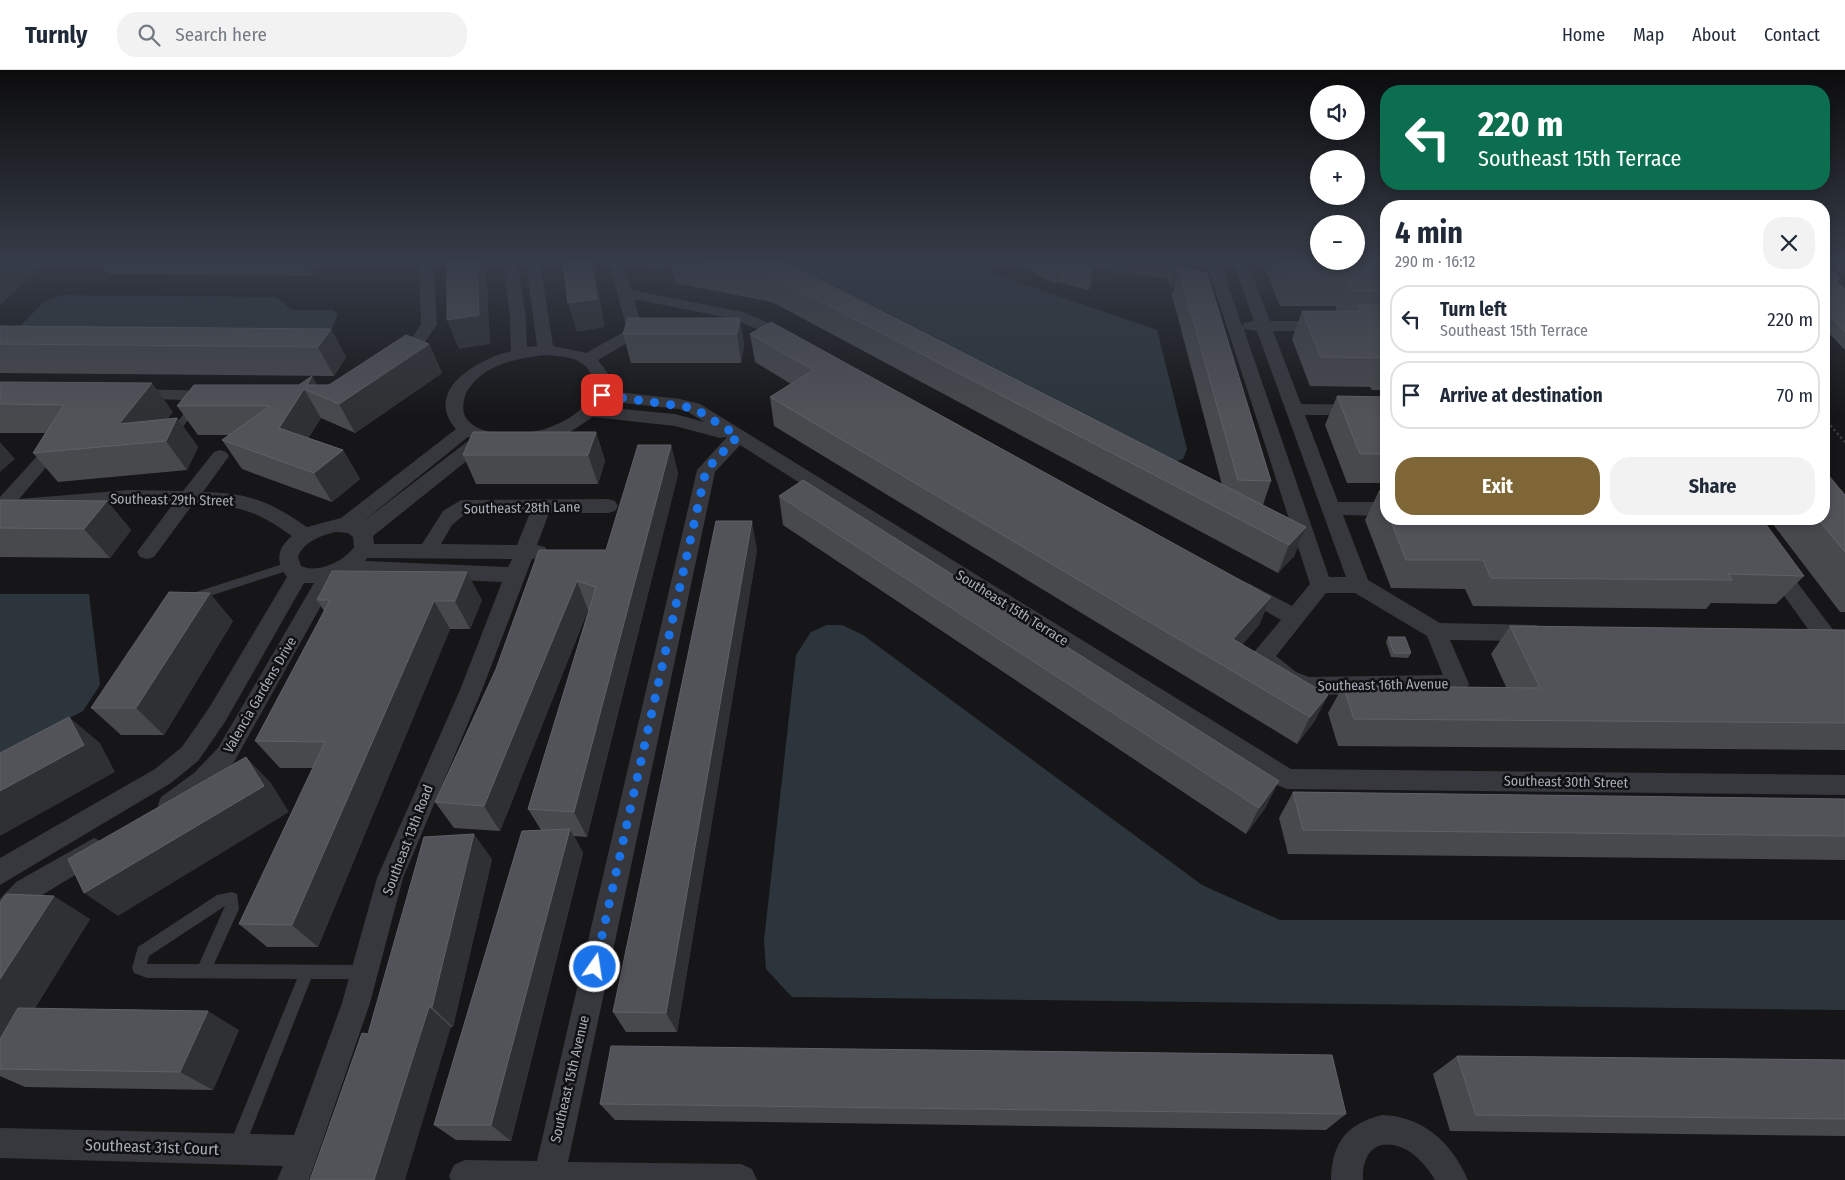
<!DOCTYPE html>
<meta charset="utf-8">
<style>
:root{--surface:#fff;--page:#f2f2f3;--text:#1f2937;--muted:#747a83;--line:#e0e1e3;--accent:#7e6636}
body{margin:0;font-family:"Fira Sans Condensed",sans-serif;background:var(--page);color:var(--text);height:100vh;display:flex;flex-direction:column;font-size:19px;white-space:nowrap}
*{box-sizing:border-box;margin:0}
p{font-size:16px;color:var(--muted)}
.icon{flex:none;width:28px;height:28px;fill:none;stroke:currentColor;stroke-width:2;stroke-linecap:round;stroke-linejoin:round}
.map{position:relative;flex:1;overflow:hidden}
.details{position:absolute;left:1380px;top:130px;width:450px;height:325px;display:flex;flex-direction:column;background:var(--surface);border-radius:20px;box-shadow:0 2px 8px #0003}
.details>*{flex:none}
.guide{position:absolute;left:1380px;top:15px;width:450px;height:105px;border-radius:20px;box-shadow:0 2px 8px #0003;background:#0b6e4f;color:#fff;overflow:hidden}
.buttons{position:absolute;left:1310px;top:15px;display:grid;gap:10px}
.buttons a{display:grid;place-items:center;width:55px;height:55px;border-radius:50%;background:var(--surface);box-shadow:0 2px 8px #0003;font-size:25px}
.pin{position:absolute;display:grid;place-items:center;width:42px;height:42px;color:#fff;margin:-21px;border-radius:10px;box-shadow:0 2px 8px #0006}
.me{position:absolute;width:55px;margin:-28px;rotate:13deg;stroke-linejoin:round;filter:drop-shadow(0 0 4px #0008)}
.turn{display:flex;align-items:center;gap:18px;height:105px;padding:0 15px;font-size:22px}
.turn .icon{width:65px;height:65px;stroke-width:2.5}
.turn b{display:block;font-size:35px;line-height:42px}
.round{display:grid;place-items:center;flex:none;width:52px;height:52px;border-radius:20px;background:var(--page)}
.summary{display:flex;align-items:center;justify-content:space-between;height:85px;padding:0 15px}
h1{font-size:30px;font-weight:700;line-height:38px}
.button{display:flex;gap:10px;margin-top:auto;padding:10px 15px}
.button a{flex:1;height:58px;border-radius:20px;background:var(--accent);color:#fff;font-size:20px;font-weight:700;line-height:58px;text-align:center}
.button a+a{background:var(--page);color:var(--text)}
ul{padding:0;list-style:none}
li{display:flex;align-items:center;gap:15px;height:68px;margin:0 10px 8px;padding:0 5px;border:2px solid var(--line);border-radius:20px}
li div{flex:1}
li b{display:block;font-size:19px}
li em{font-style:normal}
header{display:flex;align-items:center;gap:30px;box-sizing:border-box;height:70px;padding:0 25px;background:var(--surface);border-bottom:1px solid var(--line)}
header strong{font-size:24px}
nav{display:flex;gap:28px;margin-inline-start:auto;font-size:18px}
.search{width:350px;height:45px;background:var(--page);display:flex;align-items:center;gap:12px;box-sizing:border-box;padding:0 18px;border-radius:20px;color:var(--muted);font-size:19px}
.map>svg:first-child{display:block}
.water{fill:#2c353c}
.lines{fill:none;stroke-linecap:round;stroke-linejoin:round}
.path{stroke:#3d3f44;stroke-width:2.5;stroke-dasharray:2 3;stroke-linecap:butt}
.lane{fill:#37383d;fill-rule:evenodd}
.street{fill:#37383d;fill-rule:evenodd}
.wall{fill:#47494d}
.shaded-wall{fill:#2f3033}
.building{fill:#525359;stroke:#5f6168}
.route{stroke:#1a73e8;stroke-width:9;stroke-dasharray:0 16.2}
.labels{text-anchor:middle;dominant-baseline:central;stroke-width:5;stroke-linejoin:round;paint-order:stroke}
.street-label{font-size:14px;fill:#a8adb8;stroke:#111113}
.near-street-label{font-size:16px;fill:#a8adb8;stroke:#111113}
</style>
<header>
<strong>Turnly</strong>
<div class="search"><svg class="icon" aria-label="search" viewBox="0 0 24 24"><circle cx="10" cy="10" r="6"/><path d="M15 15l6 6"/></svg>Search here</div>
<nav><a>Home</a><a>Map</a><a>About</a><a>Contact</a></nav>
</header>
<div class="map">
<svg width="1845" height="1110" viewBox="0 0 1845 1110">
<rect width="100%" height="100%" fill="#161618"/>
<path class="water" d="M719,192H981L997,205L1157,260L1187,379L1183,389L1172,393Z
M62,225L276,227L292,240H333L338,244L331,261H15L45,231Z
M0,524H89L100,615L83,641L0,684Z
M827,555H842L863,565L1202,815L1280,850H1845V940L792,927L766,899L764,870L796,585L811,562Z"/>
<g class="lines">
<path class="path" d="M1824,348L1845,372"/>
<path class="lane" d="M195,332L200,335L198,337L182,358H176V354L192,333Z
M289,492L294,496L293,499L197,530L192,526L193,523Z
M232,822L237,824L239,839L214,894L364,895L369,897L371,902L369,907L364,909H311L242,1084L236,1086L230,1084L228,1078L297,909L147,908L134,903L132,898L138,877L217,825ZM225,836L199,894H147L149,886Z"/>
<path class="street" d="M414,192H432L433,194L437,254L422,277L396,292L390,290L388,287L410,271L421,254L419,196Z
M503,192H517L526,248L527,277L537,276L526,192H540L553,276L586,283L627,260L609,192H623L631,220L743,242L796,265L798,268L790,273L733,249L634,229L641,256L657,261L659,264L651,269L639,266L598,290L609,305V321L680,329L700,334L1291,699L1845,705V725L1287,719L1279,716L740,375L715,402L568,1092L741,1094L752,1099L757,1110H451L449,1106L454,1095L465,1090L537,1091L697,400L727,367L720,368L675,356L593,347L570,362L544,371L513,375L489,373L373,466L374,474H422L443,441L461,430L608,429L615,431L618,436L615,441L608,443H549L537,475L545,477L548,482L545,487L532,489L482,620L403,808L370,933L309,1110H277L283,1096L0,1088V1058L294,1065L342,933L377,808L460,620L502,512L343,505L337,507L234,692C216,711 195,736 170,746L161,743L158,735L161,727L194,703L218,678L314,513H304L225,652L198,691L171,713L0,815V788L155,699L182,677L209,638L287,507C275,492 277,478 292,466C254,439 239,436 193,434L154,487L147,489L140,487L137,482L173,434L129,432L33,443H0V427L39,384L45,382L51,384L54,388L19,429L129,420L183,421L214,382L220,380L226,382L229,386L203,422C249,423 269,431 307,457L341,448L456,359C422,320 479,289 511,281L510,248ZM546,285C556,286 566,286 576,290C602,302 595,329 575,344C553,360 525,366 499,363C487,362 473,358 466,348C462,341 463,332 465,326C478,295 517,288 546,285ZM605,331L679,339L688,342L704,352L675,344L601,337ZM468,367L472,368L361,453ZM530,443L517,475L441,474L452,455L465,444ZM336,462L348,463L353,467L354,477C345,491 317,504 301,496L298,487C303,472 322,465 336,462ZM367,488L512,489L508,497L365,491Z
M1082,192C1116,192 1149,200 1184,200C1191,201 1201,198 1205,205L1198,209C1159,209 1122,205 1084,195Z
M1206,192H1220L1242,256L1244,253L1254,251L1233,192H1247L1270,251H1325L1333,256L1325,261H1273L1301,334L1386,335V345H1305L1338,432H1386V446L1343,445L1368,510L1440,553L1535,555L1543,557L1546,563L1543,569L1535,571L1450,570L1469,614L1466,620L1458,623L1307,625L1280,614L1254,594L1251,588L1254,582L1281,550L1236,524L1233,519L1236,514L1243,511L1250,514L1292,536L1310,514ZM1243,257L1244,259L1257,261L1346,507H1329ZM1326,523H1355L1427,566L1443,605L1309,607L1296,602L1276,586Z
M1830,192H1845V204L1840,203Z
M132,319L214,321L220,322L223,326L220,330L214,331L126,328L123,324L126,320Z
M1729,449H1749L1834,561L1837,567L1834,573L1826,575L1818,573Z
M94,768L103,772L107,780L103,788L34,830L9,857L0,861V829L16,812Z
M1382,1045C1423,1046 1452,1073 1468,1110H1435C1428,1098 1417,1085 1405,1079C1376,1066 1362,1083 1363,1110H1331C1332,1073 1346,1054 1382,1045Z"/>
</g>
<path class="wall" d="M100,192H323L312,206L108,204Z
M646,192H784L1222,415L1172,225L1175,215L1170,216L1168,210L1171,197H1165L1164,192H1181L1180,197L1271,411L1263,435L1306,457L1294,486L1278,503L772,232L675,213L671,197L649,201Z
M1013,192H1094L1091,215L1089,220L1057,212L1055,214Z
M1265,192H1386V320H1372L1370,317L1310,316L1292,269L1302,241H1337L1335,236H1280L1264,196Z
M1824,192L1840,208L1837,212L1845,219V280L1824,258Z
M740,248L744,276L741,293H631L623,264Z
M0,256L331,259L346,287L334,306L0,303Z
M750,264L1271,527L1259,555L1242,575L1328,625L1314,652L1297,674L774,356L770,327L791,314L755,292Z
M429,274L442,303L355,363L321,348L308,368L343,380L360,409L332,432L242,399L222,370L230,365H198L177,336L299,315L312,306L317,315H329Z
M0,312L173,342L167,349L177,348L198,377L187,400L58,412L33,383L45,363H0Z
M1337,326L1386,327V413H1347L1325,355Z
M596,362L605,391L598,414H476L463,385Z
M671,375L678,404L587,767L574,766L583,783L511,1071L456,1070L434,1055L541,760L528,739L589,540H588L500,761L454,758L435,732L496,599L539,480H606Z
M1379,421L1386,440V449L1804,506L1776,534L1711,533L1706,539L1473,536L1465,519L1391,518L1365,450Z
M1845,425V542H1840L1769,449H1824Z
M779,426L1266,737L1246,764L783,455Z
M0,430L107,431L131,460L110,488L0,487Z
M757,480L677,962H626L613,942Z
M317,530H482L470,559H450L318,877H267L239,854L313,698H280L255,671L324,541Z
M233,551L164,665H121L91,638Z
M1510,556L1845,560V680L1338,676L1328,643L1343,616L1506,617L1491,584Z
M1388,567L1411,583L1408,588L1391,587L1386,572Z
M1293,722L1845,729V790L1288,784L1279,748Z
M492,789L453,957L368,964Z
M0,833L90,849L35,938L239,960L213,1020L25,1017L0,1006Z
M1457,986L1845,990V1066L1450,1061L1433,1004Z
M600,1034L1346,1044L1326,1060L615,1050Z"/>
<path class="shaded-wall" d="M0,192H47L0,235Z
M305,192H323L312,206Z
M477,192H484L487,208L490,274L459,279L447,250Z
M591,192H592L597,213L605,257L577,262L568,233Z
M647,192H670L671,197L649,201Z
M1058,192H1059L1057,212L1055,214Z
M1093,192H1094L1091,215L1089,220Z
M1175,192H1181L1179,200L1178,197L1175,215L1170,216Z
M740,248L744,276L741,293L737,264Z
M331,259L346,287L334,306L318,277Z
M429,274L442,303L355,363L339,334Z
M312,306L324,327L307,315Z
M152,313L173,342L149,372L119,354Z
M304,319L321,348L297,387L279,358Z
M177,348L198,377L187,400L166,371Z
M596,362L605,391L598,414L588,385Z
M0,372L15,389L0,402Z
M671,375L678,404L587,767L574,742Z
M343,380L360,409L332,432L314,403Z
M107,431L131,460L110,488L84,459Z
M752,451L757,480L677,962L666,943Z
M1306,457L1294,486L1278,503L1289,475Z
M467,502L482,530L470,559L455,531Z
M577,511L588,540L500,761L484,736Z
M210,523L233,551L164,665L136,638Z
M1271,527L1259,555L1223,597L1233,569Z
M434,531L450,559L318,877L292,855Z
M1328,625L1314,652L1297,674L1310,647Z
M69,647L100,673L115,702L0,766V721Z
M246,687L271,713L289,742L118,846L84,823Z
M1279,711L1266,737L1246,764L1259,738Z
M570,759L583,783L511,1071L491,1055Z
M474,764L492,789L453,957L432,937Z
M54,826L90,849L0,994V909Z
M429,937L451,957L405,1110H374Z
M208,941L239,960L213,1020L180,1002Z"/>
<path class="building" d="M447,192H477L479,245L447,250Z
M563,192H591L597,229L568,233Z
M705,192H784L1306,457L1289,475L768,204Z
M1282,192H1386V222L1351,221L1345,208H1288Z
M1824,192L1840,208H1833L1845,219V262L1824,239Z
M1178,197L1207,203L1271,411L1238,410Z
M1358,235H1386V291H1384L1383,288L1321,287L1302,241H1360Z
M628,248H740L737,264H623Z
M771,252L1271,527L1233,569L1328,625L1310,647L770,327L813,300L750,264Z
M0,256L331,259L318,277L0,274Z
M406,265L429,274L339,334L304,319L279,358L343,380L314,403L222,370L270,336H177L194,315H299L312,306L307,315H329Z
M0,312L152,313L119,354L177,348L166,371L33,383L64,335L0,334Z
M1337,326L1386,327V384H1360Z
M473,362H596L588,385H463Z
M638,375H671L574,742L528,739L596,517L577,511L484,736L435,732L496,599L539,480H606Z
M1824,400L1845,425V482L1818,449H1824Z
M803,410L1279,711L1259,738L779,426Z
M1379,421H1386V440Z
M0,430L107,431L84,459L0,458Z
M1390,449H1762L1804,506L1728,504L1732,510L1491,508L1483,490H1406Z
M716,451H752L666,943L613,942Z
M332,501L467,502L455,531H434L292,855L239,854L325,672L255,671L330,530H317Z
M169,522L210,523L136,638H91Z
M1510,556L1845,560V653L1354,649L1343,616L1540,618Z
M1388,567H1405L1411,583H1394Z
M69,647L84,675L0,721V683Z
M246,687L264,716L84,823L68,789Z
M1293,722L1845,729V766L1303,760Z
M570,759L491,1055H434L522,761Z
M474,764L432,937H429L374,1110H310L362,963L368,964L424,767Z
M6,824L54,826L0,909V833Z
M18,938L208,941L180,1002L0,999V969Z
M611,976L1332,985L1346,1044L600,1034Z
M1457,986L1845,990V1049L1476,1045Z"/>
<linearGradient id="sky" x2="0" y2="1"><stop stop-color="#0c0c0d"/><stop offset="0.55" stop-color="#363c48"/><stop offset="1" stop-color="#363c48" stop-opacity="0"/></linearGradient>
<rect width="1845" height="347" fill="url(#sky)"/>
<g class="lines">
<path class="route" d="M595,897L706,400L738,366L694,338L602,325"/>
</g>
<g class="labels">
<g class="street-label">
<text transform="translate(172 430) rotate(1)">Southeast 29th Street</text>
<text transform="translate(522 438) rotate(-1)">Southeast 28th Lane</text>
<text transform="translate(1012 538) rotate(32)">Southeast 15th Terrace</text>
<text transform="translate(1383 615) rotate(-1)">Southeast 16th Avenue</text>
<text transform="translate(260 625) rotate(-60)">Valencia Gardens Drive</text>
<text transform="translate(1566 712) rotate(1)">Southeast 30th Street</text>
<text transform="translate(408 770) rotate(-69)">Southeast 13th Road</text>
<text transform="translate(570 1009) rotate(-77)">Southeast 15th Avenue</text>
</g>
<g class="near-street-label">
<text transform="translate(152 1077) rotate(2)">Southeast 31st Court</text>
</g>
</g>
</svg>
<div class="buttons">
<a><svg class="icon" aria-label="sound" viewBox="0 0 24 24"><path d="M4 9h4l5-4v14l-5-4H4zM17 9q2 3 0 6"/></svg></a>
<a>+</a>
<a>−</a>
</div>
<div class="pin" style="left:602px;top:325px;background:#d93025"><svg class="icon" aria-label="arrive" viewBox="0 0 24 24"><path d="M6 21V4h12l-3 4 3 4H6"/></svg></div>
<svg class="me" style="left:595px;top:897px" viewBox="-20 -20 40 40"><circle r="17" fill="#1a73e8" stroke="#fff" stroke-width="3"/><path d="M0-11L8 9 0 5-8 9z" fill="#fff"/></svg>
<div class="guide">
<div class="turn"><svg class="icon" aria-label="left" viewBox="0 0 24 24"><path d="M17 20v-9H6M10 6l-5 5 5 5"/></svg><div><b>220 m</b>Southeast 15th Terrace</div></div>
</div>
<section class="details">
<div class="summary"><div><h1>4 min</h1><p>290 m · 16:12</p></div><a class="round"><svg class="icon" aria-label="close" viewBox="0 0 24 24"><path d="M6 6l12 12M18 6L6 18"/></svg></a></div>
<ul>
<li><svg class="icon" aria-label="left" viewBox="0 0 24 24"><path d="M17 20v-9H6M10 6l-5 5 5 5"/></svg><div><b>Turn left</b><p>Southeast 15th Terrace</p></div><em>220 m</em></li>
<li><svg class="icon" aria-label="arrive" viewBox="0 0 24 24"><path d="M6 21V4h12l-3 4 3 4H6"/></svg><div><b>Arrive at destination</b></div><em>70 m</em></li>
</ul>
<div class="button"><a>Exit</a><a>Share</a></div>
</section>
</div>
